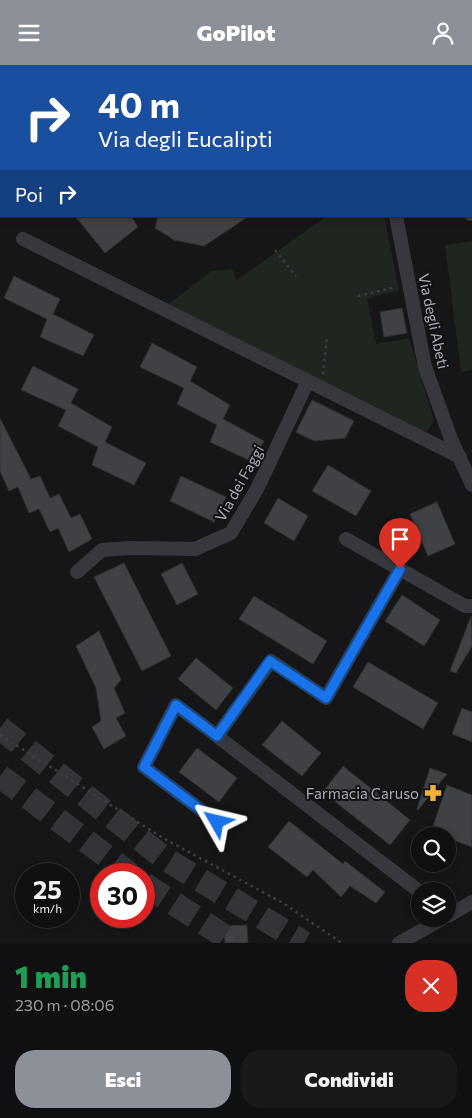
<!DOCTYPE html>
<html lang="it">
<meta charset="utf-8">
<style>
:root{--surface:#101012;--page:#19191b;--text:#f1f3f6;--muted:#9c9d9f;--line:#303032;--accent:#8c9099}
body{margin:0;font-family:Commissioner,sans-serif;background:var(--page);color:var(--text);height:100vh;display:flex;flex-direction:column;font-size:19px;white-space:nowrap}
*{box-sizing:border-box;margin:0}
p{font-size:16px;color:var(--muted)}
.icon{flex:none;width:28px;height:28px;fill:none;stroke:currentColor;stroke-width:2;stroke-linecap:round;stroke-linejoin:round}
.map{position:relative;height:878px;overflow:hidden}
.side{display:flex;flex-direction:column;background:var(--surface);flex:1}
.side>*{flex:none}
.guide{position:absolute;left:0px;top:0px;width:472px;height:152px;box-shadow:0 2px 8px #0003,0 0 0 1px var(--line);background:#1a4fa0;color:#fff;overflow:hidden}
.fabs{position:absolute;left:411px;top:762px;display:grid;gap:10px}
.fabs a{display:grid;place-items:center;width:45px;height:45px;border-radius:50%;background:var(--surface);box-shadow:0 2px 8px #0003,0 0 0 1px var(--line);font-size:25px}
.speed{position:absolute;left:15px;top:798px;display:flex;gap:10px;font-size:25px;font-weight:700;text-align:center}
.speed>*{display:grid;place-content:center;width:65px;height:65px;border-radius:50%;background:var(--surface);box-shadow:0 2px 8px #0003,0 0 0 1px var(--line);line-height:1}
.speed small{font-size:12px;font-weight:400}
.speed .limit{border:8px solid #d22;background:#fff;color:#111}
.pin{position:absolute;display:grid;place-items:center;width:42px;height:42px;color:#fff;margin:-51px -21px;border-radius:50% 50% 50% 0;rotate:-45deg;box-shadow:0 0 5px #0007}
.pin .icon{rotate:45deg}
.me{position:absolute;width:55px;margin:-28px;rotate:307deg;stroke-linejoin:round;filter:drop-shadow(0 0 4px #0008)}
.turn{display:flex;align-items:center;gap:18px;height:105px;padding:0 15px;font-size:22px}
.turn .icon{width:65px;height:65px;stroke-width:2.5}
.turn b{display:block;font-size:35px;line-height:42px}
.then{display:flex;align-items:center;height:48px;padding:0 15px;background:#0003;gap:10px;font-size:19px}
.round{display:grid;place-items:center;flex:none;width:52px;height:52px;border-radius:20px;background:var(--page)}
.head{display:flex;align-items:center;justify-content:space-between;height:85px;padding:0 15px}
h1{font-size:30px;font-weight:800;line-height:38px;color:#1e9e55}
.cta{display:flex;gap:10px;margin-top:auto;padding:10px 15px}
.cta a{flex:1;height:58px;border-radius:20px;background:var(--accent);color:#fff;font-size:20px;font-weight:800;line-height:58px;text-align:center}
.cta a+a{background:var(--page);color:var(--text)}
header{display:flex;justify-content:space-between;align-items:center;height:65px;padding:0 15px;background:var(--accent);color:#fff;font-size:22px;font-weight:800}
.map>svg:first-child{display:block}
.green{fill:#1e261f}
.building{fill:#404145;stroke:#303034}
.lines{fill:none;stroke-linecap:round;stroke-linejoin:round}
.trunk-tunnel{stroke:#333438;stroke-width:24;stroke-dasharray:24 12;stroke-linecap:butt}
.path{stroke:#3d3f44;stroke-width:2.5;stroke-dasharray:2.5 4;stroke-linecap:butt}
.minor{stroke:#37383d;stroke-width:14}
.tertiary{stroke:#37383d;stroke-width:18}
.route-casing{stroke:#114b97;stroke-width:12}
.route{stroke:#1a73e8;stroke-width:9}
.labels{text-anchor:middle;dominant-baseline:central;stroke-width:4;stroke-linejoin:round;paint-order:stroke}
.street-label{font-size:15px;fill:#a8adb8;stroke:#111113}
.poi-label{font-size:15px;fill:#a8adb8;stroke:#111113;text-anchor:end}
</style>
<header><svg class="icon" aria-label="menu" viewBox="0 0 24 24"><path d="M4 6h16M4 12h16M4 18h16"/></svg>GoPilot<svg class="icon" aria-label="person" viewBox="0 0 24 24"><circle cx="12" cy="8" r="4"/><path d="M4 21q1-7 8-7t8 7"/></svg></header>
<div class="map">
<svg width="472" height="878" viewBox="0 0 472 878">
<rect width="100%" height="100%" fill="#161618"/>
<path class="green" d="M327,151H384L399,226L367,233L376,279L409,273L434,355L427,367L406,362L169,239L211,206L232,204L237,215Z
M472,176V305L461,307L445,180Z"/>
<path class="building" d="M75,151H131L138,162L105,188Z
M158,151H249L204,181L174,175L155,163Z
M14,211L60,234L53,249L94,270L83,291L40,272L47,254L4,233Z
M402,243L407,268L384,272L380,247Z
M152,278L197,302L190,316L230,340L223,354L264,376L253,397L210,377L217,360L177,339L184,323L140,302Z
M33,301L78,324L71,338L112,362L105,377L146,398L134,420L92,400L98,382L58,361L66,345L21,325Z
M312,335L354,356L345,373L314,376L296,367Z
M0,353L31,414L40,411L50,433L59,429L71,453L80,449L92,474L69,487L58,463L50,467L39,444L29,448L18,422L9,426L0,406Z
M328,400L371,426L356,451L312,426Z
M181,411L226,432L214,457L170,436Z
M278,433L308,451L294,476L264,458Z
M437,437L455,479L428,491L410,449Z
M124,498L171,591L142,606L94,512Z
M182,498L198,529L177,540L161,509Z
M402,530L440,555L424,581L385,556Z
M254,531L327,576L313,599L239,554Z
M471,551L472,581L456,608L450,606Z
M99,566L121,615L114,623L125,648L116,653L126,671L104,684L92,662L101,656L96,623L76,581Z
M196,593L233,623L216,645L178,614Z
M368,597L438,638L423,664L353,622Z
M462,643L472,647V677L452,669Z
M282,656L321,688L302,711L262,680Z
M197,683L237,713L219,737L179,707Z
M343,701L410,755L390,780L323,727Z
M430,703L447,709L418,745L417,744Z
M447,720L472,730V782L431,767Z
M289,756L343,799L345,796L385,827L376,838L350,821L341,832L313,805L307,812L268,782Z
M247,860L248,878H225L224,861Z"/>
<g class="lines">
<path class="trunk-tunnel" d="M0,663L164,793L304,878
M0,711L130,809
M144,819L235,878"/>
<path class="path" d="M275,185L296,211
M358,231L396,222
M323,309L327,272
M0,670L163,773L283,838L342,878"/>
<path class="minor" d="M378,0L379,1
M396,151L425,302L451,374L472,420
M23,174L460,392
M346,474L465,541H472
M400,504L326,633L271,596L217,671L420,827
M77,507L102,485L131,483L195,484L231,468L257,424L308,316
M217,757L144,702L176,640L217,671
M448,851L472,837
M399,878L442,854"/>
<path class="tertiary" d="M218,0L219,1
M256,0L257,1
M471,130H472
M471,147H472"/>
</g>
<g class="lines">
<g class="route-casing">
<path id="route" d="M217,757L144,702L176,640L217,671L270,596L326,633L400,504"/>
</g>
<use href="#route" class="route"/>
</g>
<defs>
<g id="pharmacy-bare" transform="scale(1.35)"><path d="M-2-6h4v4h4v4h-4v4h-4v-4h-4v-4h4Z" fill="#f2b134" stroke="#111113" stroke-width="2.5" paint-order="stroke"/></g>
</defs>
<g fill-rule="evenodd">
<use href="#pharmacy-bare" x="433" y="728"/>
</g>
<g class="labels">
<g class="street-label">
<text transform="translate(434 256) rotate(78)">Via degli Abeti</text>
<text transform="translate(239 418) rotate(-61)">Via dei Faggi</text>
</g>
<g class="poi-label">
<text x="419" y="728">Farmacia Caruso</text>
</g>
</g>
</svg>
<div class="fabs">
<a><svg class="icon" aria-label="search" viewBox="0 0 24 24"><circle cx="10" cy="10" r="6"/><path d="M15 15l6 6"/></svg></a>
<a><svg class="icon" aria-label="layers" viewBox="0 0 24 24"><path d="M12 4l9 5-9 5-9-5zM3 14l9 5 9-5"/></svg></a>
</div>
<div class="speed"><div>25<small>km/h</small></div><div class="limit">30</div></div>
<div class="pin" style="left:400px;top:504px;background:#d93025"><svg class="icon" aria-label="arrive" viewBox="0 0 24 24"><path d="M6 21V4h12l-3 4 3 4H6"/></svg></div>
<svg class="me" style="left:217px;top:757px" viewBox="-20 -20 40 40"><path d="M0-17L14 15 0 8-14 15z" fill="#1a73e8" stroke="#fff" stroke-width="4"/></svg>
<div class="guide">
<div class="turn"><svg class="icon" aria-label="right" viewBox="0 0 24 24"><path d="M7 20v-9h11M14 6l5 5-5 5"/></svg><div><b>40 m</b>Via degli Eucalipti</div></div>
<div class="then">Poi<svg class="icon" aria-label="right" viewBox="0 0 24 24"><path d="M7 20v-9h11M14 6l5 5-5 5"/></svg></div>
</div>
</div>
<section class="side">
<div class="head"><div><h1>1 min</h1><p>230 m · 08:06</p></div><a class="round" style="background:#d93025;color:#fff"><svg class="icon" aria-label="close" viewBox="0 0 24 24"><path d="M6 6l12 12M18 6L6 18"/></svg></a></div>
<div class="cta"><a>Esci</a><a>Condividi</a></div>
</section>
